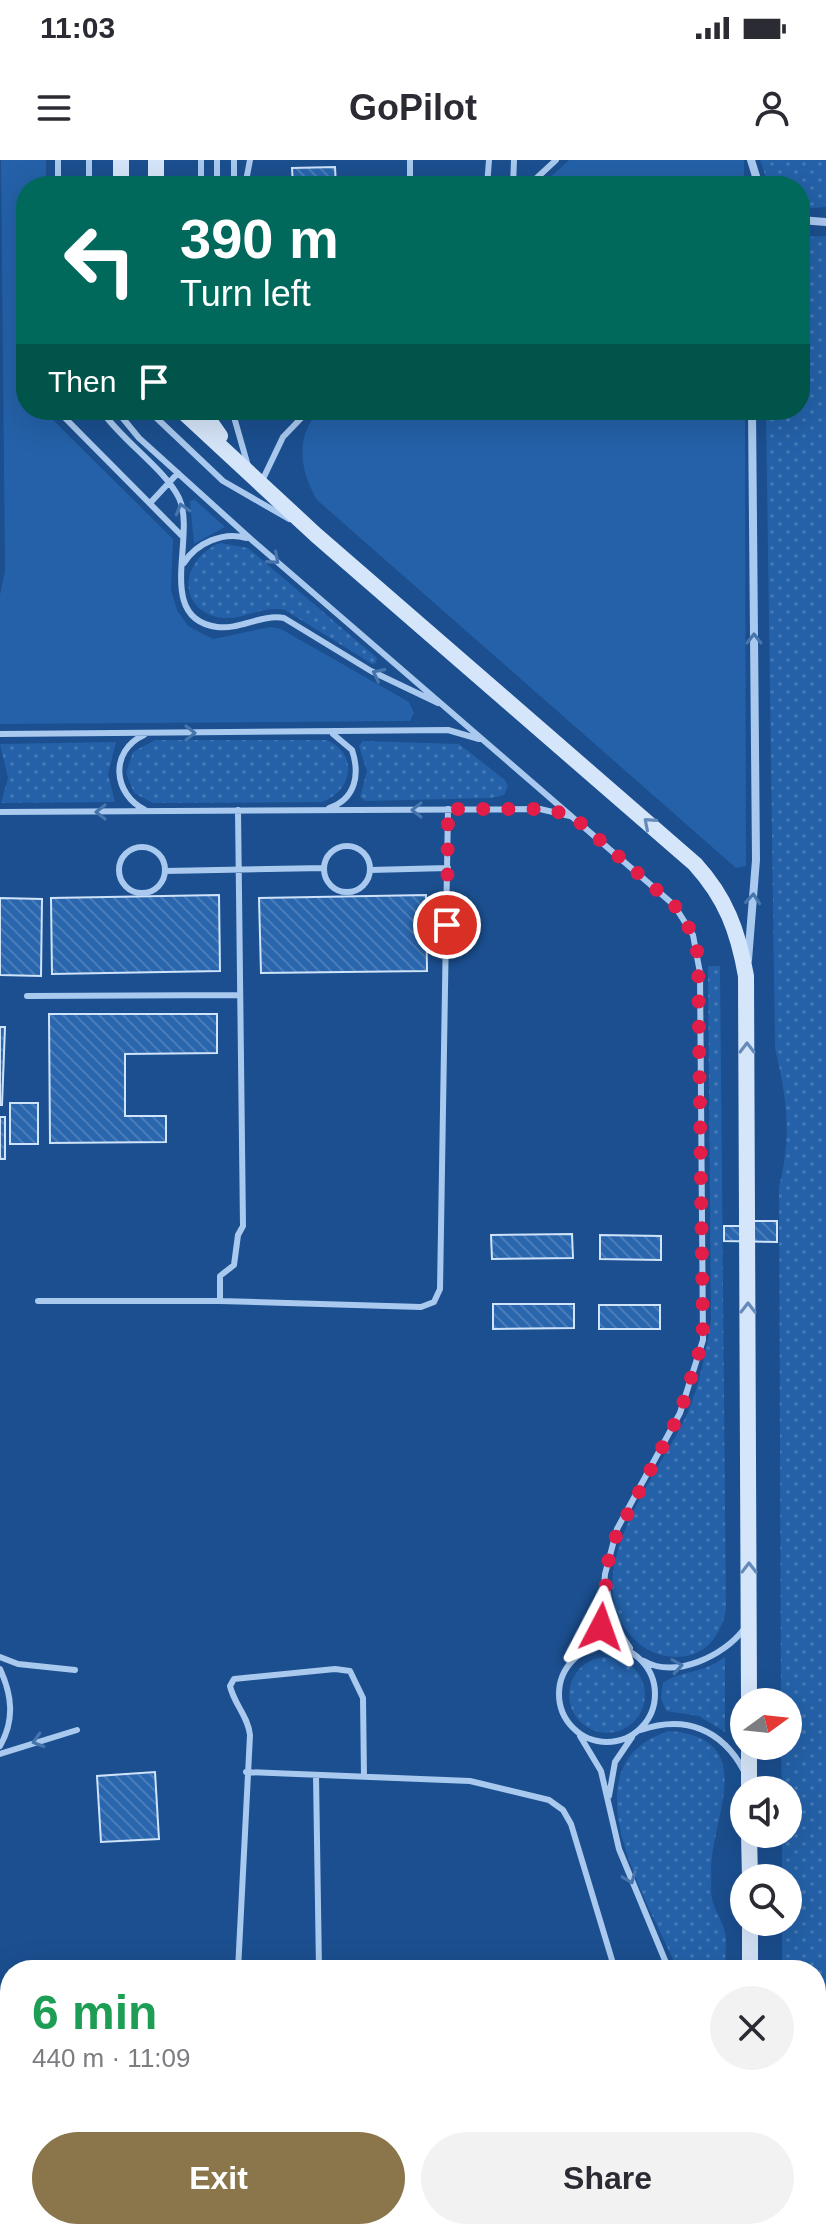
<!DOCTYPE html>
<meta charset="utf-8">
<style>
:root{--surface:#fff;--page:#f2f2f3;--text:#2b2b33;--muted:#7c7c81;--accent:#8a764a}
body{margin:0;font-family:Arial,sans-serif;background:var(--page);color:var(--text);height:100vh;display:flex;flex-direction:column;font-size:30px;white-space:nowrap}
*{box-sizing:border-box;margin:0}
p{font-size:26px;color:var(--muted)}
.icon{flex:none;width:44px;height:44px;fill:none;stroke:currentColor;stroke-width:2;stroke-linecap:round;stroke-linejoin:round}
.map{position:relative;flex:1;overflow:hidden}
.side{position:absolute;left:0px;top:1800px;width:826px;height:280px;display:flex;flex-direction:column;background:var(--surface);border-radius:32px 32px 0 0;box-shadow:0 8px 32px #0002}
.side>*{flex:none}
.banner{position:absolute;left:16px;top:16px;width:794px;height:244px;border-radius:32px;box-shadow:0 8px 32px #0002;background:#00695c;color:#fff;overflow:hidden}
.needle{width:52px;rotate:75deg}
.controls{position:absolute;left:730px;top:1528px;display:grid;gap:16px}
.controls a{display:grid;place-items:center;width:72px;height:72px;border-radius:50%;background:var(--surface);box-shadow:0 8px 32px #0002;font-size:40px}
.pin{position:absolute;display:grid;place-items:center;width:68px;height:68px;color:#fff;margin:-34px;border:4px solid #fff;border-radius:50%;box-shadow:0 2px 8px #0007}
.me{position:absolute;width:88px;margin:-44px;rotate:4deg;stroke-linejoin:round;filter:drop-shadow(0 0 6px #0008)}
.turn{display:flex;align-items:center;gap:28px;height:168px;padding:0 32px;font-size:36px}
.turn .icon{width:104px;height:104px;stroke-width:2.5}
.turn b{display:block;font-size:56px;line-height:68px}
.then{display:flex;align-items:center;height:76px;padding:0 32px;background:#0003;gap:16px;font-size:30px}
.round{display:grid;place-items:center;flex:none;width:84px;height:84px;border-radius:42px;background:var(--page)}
.overview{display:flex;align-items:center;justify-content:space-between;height:136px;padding:0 32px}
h1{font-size:48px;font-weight:700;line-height:60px;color:#1e9e55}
.button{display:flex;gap:16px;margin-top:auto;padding:16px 32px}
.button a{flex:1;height:92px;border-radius:48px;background:var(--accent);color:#fff;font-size:32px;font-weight:700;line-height:92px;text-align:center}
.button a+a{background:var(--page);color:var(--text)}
.status{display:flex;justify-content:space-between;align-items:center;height:56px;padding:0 40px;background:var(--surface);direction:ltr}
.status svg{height:22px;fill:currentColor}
header{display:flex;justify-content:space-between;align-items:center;height:104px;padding:0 32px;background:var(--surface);font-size:36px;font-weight:700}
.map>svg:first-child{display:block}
.green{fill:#2461a8}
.park{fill:url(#park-dots)}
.building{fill:url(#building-back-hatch);stroke:#cfe3fa;stroke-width:2}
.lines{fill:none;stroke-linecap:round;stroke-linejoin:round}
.lane{stroke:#a9c9ee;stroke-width:6}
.street{stroke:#a9c9ee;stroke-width:8}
.secondary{stroke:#d6e6fa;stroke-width:16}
.oneway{stroke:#4674ac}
.oneway2{stroke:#668bba}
.route{stroke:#e11d48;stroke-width:14;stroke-dasharray:0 25.2}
</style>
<div class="status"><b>11:03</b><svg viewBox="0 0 49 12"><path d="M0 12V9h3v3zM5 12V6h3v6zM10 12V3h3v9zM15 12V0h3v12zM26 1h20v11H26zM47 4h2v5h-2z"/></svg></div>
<header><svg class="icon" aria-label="menu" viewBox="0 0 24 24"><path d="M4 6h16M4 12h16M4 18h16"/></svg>GoPilot<svg class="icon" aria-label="person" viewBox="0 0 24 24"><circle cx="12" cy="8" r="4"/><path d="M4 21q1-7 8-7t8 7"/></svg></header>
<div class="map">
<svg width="826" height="2080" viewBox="0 0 826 2080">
<defs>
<pattern id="park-dots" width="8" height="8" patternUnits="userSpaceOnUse" patternTransform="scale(2)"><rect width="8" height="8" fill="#2461a8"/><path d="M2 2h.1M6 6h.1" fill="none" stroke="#4579b5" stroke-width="1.8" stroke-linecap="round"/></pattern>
<pattern id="building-back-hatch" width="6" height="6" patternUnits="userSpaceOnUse" patternTransform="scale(2)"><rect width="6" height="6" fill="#2a66ad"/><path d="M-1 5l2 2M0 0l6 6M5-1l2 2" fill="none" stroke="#4a7db9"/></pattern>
</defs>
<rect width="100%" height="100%" fill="#1b4f8f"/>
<path class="green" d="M1,0H46V26H26V250H43L173,379L171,430L177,450L188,466L213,479L270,467L281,469L409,542L414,553L410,561L0,564V435L5,411Z
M569,0H744V26H541Z
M320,250H745L746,706L736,708L317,340C300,311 294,276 320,250Z
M194,339L225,367L194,384L190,342Z"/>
<path class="park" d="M760,0H826V47L800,49V26H769Z
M826,76V1958H818L816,1810H782V1762H788V1718H782V1674H788V1630H782L781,1586H788V1542H781L779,1027C792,974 787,940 775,888L766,250H800V77Z
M220,383L248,388L377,498L376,503L372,504L285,450C261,445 239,463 216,457C174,445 184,397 220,383Z
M155,580H326C359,593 353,631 322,642L153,643L134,633L126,613L133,592Z
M363,581L459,584L505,620L508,626L504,635L492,638L365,641L360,637L367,611L359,586Z
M116,582L108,614L115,642L1,643L8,618L0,584Z
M708,806H720L726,1450C722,1469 712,1489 691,1495C670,1500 651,1495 635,1480C571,1418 660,1313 687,1254C700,1224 706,1192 711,1160Z
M569 1535a38 38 0 1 1 76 0a38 38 0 1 1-76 0Z
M725,1497V1572L699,1556L666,1551L661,1538L663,1523C680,1510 701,1515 725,1497Z
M669,1571C762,1578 710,1659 711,1713C712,1721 710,1730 712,1738C714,1750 723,1761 725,1773C727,1784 725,1798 725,1810H678C650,1744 561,1605 669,1571Z
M816,1984L826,1985V2080H768V2070H816Z"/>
<path class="building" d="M335,7L336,26H293L292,8Z
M219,735L220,811L52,814L51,738Z
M426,735L427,811L261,813L259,738Z
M0,738L42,739L41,816L0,815Z
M49,854H217V893L125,894V956H166V982L50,983Z
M0,867H5L2,945H0Z
M10,943H38V984H10Z
M0,957H5V999H0Z
M754,1061H777V1082L724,1081V1066H754Z
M572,1074L573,1098L492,1099L491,1075Z
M600,1075L661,1076V1100L600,1099Z
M493,1144H574V1168L493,1169Z
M599,1145H660V1169H599Z
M155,1612L159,1679L101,1682L97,1616Z"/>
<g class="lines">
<path class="lane" d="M58,0V26
M89,0V26
M201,0V26
M217,0V26
M234,0V26
M410,0V26
M245,26L250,0
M487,26L489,0
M513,26L514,0
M528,26L556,0
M101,250C121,280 165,309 179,338C197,376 154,458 217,467C240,470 261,454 284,458L371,511L438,543
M116,250L139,278L253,381L674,745L693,775L700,813L703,1180L680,1253L617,1369L605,1414L601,1467L585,1490
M148,250L223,321L289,359
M232,250L248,306
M63,256L183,377
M261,323L283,277L309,250
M151,342L178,313
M184,403C196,383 224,371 246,378
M0,574L448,570L479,579
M144,575C109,591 113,634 145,650
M329,648C356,639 360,614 352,590L333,574
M0,652L540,649L570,656
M324 709a23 23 0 1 1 46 0a23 23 0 1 1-46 0Z
M119 710a23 23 0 1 1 46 0a23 23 0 1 1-46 0Z
M370,710L448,708
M165,711L324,708
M27,836L238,835
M38,1141H220L421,1147L434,1142L440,1129L448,649
M220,1141V1116L234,1105L238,1075L243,1066L238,650
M607,1429L614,1464L630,1488
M559 1534a48 48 0 1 1 96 0a48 48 0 1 1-96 0Z
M0,1497L18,1504L75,1510
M644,1501C675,1519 724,1496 744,1469
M0,1509C12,1535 15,1560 0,1586
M641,1570C685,1555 722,1569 744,1611
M580,1576L601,1611L619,1689L669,1810
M0,1594L77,1570
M246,1612L470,1621L549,1640L563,1650L571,1664L615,1810
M316,1615L319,1810
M609,1636L615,1602L632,1577
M238,1810L250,1575C248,1556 234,1544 230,1526L234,1519L335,1509L350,1511L363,1538L364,1617
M330,2070L331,2080
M709,2070V2080"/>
<path class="street" d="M751,0L759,26
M800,60L826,62
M748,800L756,700L752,250"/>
<path class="secondary" d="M121,0V26
M156,0V26
M181,250L316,375L695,704C726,738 738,771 746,816L749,1542
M202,250L220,276
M749,1586V1630
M749,1674L750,1718
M750,1762V1810
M816,1966H826
M752,2070V2080"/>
</g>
<defs><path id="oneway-chevron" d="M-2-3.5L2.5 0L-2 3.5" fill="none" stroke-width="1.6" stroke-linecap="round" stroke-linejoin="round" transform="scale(2)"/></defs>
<g class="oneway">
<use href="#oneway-chevron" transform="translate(182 349) rotate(-106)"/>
<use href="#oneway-chevron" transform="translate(274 399) rotate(41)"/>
<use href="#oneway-chevron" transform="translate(754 479) rotate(-90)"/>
<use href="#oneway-chevron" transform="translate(378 514) rotate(-153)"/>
<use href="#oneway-chevron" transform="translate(190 573)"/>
<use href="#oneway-chevron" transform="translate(417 650) rotate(180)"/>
<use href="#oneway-chevron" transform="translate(101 652) rotate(180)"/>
<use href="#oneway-chevron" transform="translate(753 739) rotate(-85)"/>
<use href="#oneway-chevron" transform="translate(677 1506) rotate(-9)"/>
<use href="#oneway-chevron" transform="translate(38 1581) rotate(163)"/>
<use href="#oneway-chevron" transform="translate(630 1718) rotate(69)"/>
</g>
<g class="oneway2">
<use href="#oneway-chevron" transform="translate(649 663) rotate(-139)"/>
<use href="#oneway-chevron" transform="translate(747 888) rotate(-90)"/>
<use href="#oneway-chevron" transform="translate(748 1148) rotate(-90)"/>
<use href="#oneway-chevron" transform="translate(749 1408) rotate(-90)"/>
</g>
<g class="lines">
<path class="route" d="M447,765L448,649H540L563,653L577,660L674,745L686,760L698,794L703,1180L680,1253L610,1388L601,1467"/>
</g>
</svg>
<div class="controls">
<a><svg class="needle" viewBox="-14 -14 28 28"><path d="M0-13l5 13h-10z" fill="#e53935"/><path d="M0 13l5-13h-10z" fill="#7c7c81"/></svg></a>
<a><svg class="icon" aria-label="sound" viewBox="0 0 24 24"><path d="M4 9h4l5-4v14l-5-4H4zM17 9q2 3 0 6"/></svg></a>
<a><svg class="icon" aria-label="search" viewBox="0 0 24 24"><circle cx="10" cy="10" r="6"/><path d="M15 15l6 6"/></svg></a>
</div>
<div class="pin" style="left:447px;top:765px;background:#d93025"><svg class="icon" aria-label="arrive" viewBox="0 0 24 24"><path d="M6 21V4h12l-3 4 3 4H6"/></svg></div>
<svg class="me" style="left:601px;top:1467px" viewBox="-20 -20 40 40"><path d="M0-17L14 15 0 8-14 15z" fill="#e11d48" stroke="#fff" stroke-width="4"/></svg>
<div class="banner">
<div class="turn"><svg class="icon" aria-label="left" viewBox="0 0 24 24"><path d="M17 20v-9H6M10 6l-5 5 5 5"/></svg><div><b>390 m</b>Turn left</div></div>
<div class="then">Then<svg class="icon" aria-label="arrive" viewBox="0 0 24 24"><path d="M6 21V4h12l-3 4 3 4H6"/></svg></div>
</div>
<section class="side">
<div class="overview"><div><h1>6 min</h1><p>440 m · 11:09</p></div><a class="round"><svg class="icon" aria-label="close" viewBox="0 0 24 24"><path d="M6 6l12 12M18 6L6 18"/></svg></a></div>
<div class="button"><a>Exit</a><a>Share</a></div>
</section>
</div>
